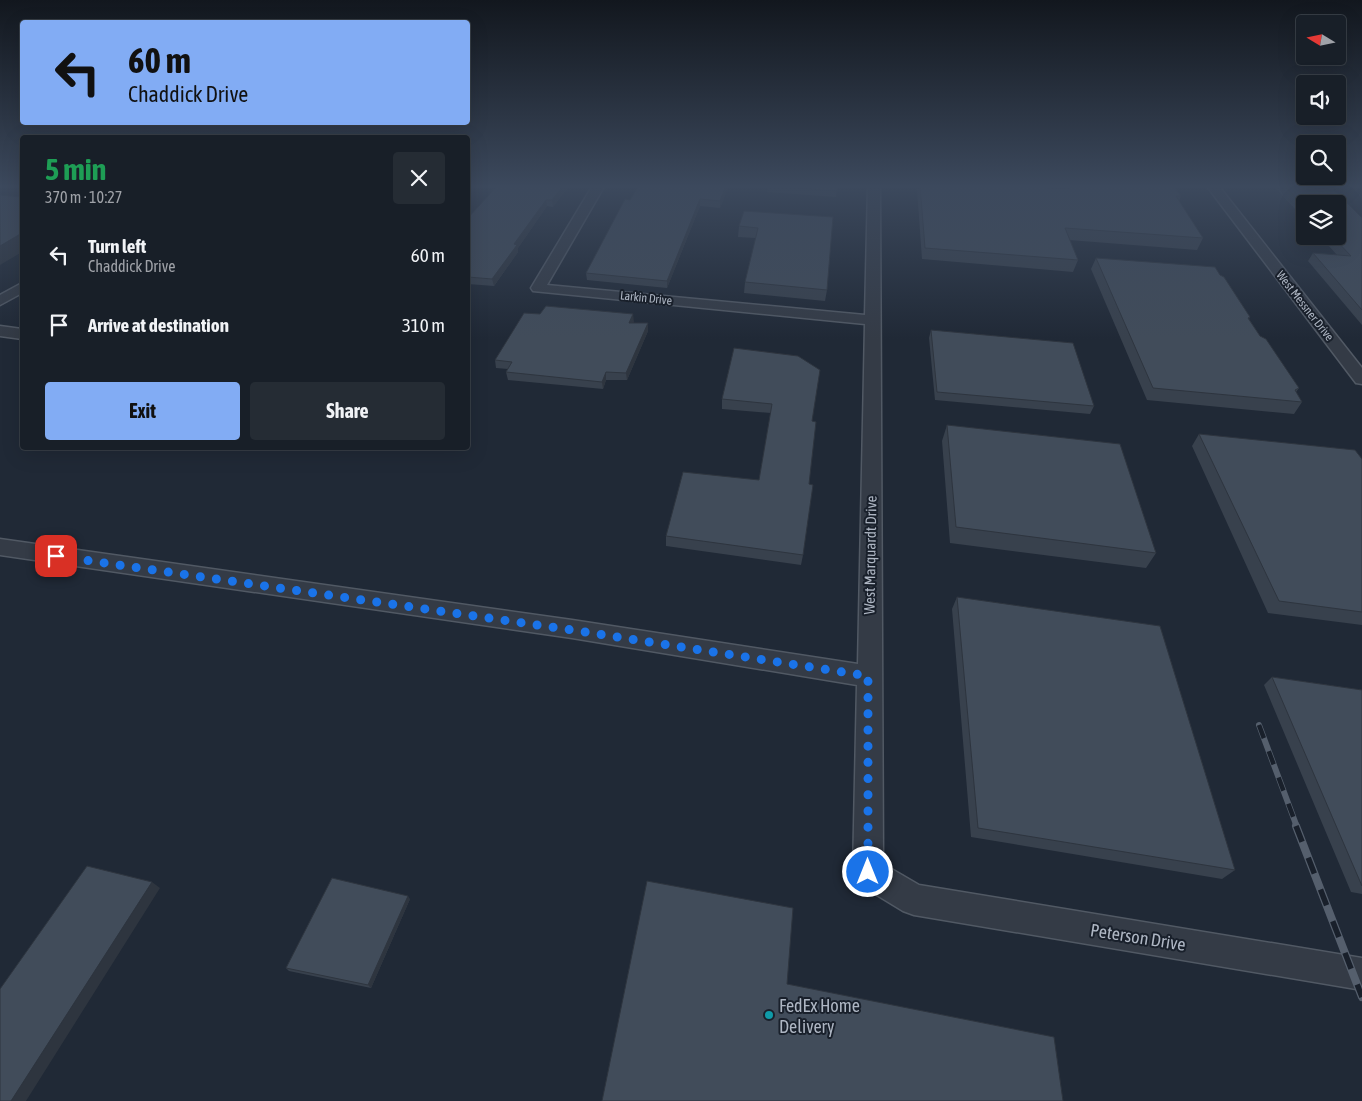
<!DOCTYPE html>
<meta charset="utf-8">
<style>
:root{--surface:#181f28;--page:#252c34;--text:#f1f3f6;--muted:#9fa2a8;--line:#363d45;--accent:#82acf4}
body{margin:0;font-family:"Asap Condensed",sans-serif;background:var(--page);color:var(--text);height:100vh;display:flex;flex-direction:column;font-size:19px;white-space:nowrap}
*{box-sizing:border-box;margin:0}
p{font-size:16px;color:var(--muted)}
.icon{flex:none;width:28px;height:28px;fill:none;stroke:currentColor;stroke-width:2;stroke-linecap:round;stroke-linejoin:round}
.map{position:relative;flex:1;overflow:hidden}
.details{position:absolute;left:20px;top:135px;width:450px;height:315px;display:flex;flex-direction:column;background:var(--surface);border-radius:5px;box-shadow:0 5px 20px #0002,0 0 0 1px var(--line)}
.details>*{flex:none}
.top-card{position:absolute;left:20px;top:20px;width:450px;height:105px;border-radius:5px;box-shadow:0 5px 20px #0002,0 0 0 1px var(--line);background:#82acf4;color:#111;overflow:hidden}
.needle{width:32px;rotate:280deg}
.buttons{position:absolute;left:1296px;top:15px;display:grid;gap:10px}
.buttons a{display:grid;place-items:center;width:50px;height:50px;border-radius:5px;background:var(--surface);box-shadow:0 5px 20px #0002,0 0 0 1px var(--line);font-size:25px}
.pin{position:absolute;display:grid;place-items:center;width:42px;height:42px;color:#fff;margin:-21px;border-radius:10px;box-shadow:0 2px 8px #0006}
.me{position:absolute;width:55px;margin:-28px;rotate:0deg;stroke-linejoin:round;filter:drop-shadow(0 0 4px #0008)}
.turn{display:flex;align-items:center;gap:18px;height:105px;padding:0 25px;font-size:22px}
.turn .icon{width:65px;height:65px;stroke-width:2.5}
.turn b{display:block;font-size:35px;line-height:42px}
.round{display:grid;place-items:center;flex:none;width:52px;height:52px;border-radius:5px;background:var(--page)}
.overview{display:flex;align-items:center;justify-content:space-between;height:85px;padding:0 25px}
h1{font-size:30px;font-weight:700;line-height:38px;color:#1e9e55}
.primary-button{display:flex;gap:10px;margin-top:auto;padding:10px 25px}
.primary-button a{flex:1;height:58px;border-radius:5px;background:var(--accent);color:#111;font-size:20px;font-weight:700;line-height:58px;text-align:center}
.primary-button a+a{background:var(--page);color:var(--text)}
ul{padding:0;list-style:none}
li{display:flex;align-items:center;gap:15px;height:70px;padding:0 25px}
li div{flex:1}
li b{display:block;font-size:19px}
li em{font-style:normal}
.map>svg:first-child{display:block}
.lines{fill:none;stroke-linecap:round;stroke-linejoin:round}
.minor-casing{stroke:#515964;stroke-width:3}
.minor{fill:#343b46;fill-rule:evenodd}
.rail-far1-casing{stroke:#555f6d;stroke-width:6}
.rail-casing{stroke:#555f6d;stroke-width:8}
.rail-far1{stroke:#19202b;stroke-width:4.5;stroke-dasharray:14;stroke-linecap:butt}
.rail{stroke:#19202b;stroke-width:5.5;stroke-dasharray:17;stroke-linecap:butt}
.wall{fill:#38414d}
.shaded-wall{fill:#2e353f}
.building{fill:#414c5a;stroke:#2e353f}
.route{stroke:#1a73e8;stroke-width:9;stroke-dasharray:0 16.2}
.culture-dot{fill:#0f9aa8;stroke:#19202b;stroke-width:2}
.labels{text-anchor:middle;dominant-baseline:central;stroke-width:4;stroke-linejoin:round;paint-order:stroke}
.far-street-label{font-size:12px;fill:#aeb6c3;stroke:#19202b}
.street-label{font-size:15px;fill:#aeb6c3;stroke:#19202b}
.near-street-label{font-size:18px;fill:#aeb6c3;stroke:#19202b}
.near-poi-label{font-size:18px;fill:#aeb6c3;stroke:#19202b;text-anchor:start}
</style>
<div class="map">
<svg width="1362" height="1101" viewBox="0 0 1362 1101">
<rect width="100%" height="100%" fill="#202936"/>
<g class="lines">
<g class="minor-casing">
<path id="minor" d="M593,185H605L547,285L865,315L868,185H880L883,864L919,885L1362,958V990L914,915L903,911L857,883L853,872L857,685L572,638L0,555V539L572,620L858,664L865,324L533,291L531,288Z
M1206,185H1218L1362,368V384L1356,383Z
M22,283V293L0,305V295Z
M0,326L22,329V339L0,336Z"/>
</g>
<use href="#minor" class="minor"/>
<g class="rail-far1-casing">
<path id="rail-far1" d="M1259,725L1297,827"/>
</g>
<g class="rail-casing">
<path id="rail" d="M1296,826L1362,997"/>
</g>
<use href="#rail-far1" class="rail-far1"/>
<use href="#rail" class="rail"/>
</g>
<path class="wall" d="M498,185H567L568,187L553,207L547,206L518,248V252L494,286L468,284V218Z
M729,185L720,208L700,206L667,288L587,280L586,273L630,200Z
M768,185H837L836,197L767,192Z
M918,185H1003L1062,189L1063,185H1173L1181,196L1179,201L1203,238L1197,250L1069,240L1078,260L1073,272L922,259L917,190Z
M1273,185H1329L1362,218V325L1308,261L1313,253L1337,255L1320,236H1338L1305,204V220Z
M744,211L827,290L825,301L744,293L745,282L756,238L738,237L739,226Z
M1096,258L1220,275L1250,317L1249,319L1260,336L1299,388L1296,392L1302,402L1294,414L1147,400L1091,269Z
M540,314H633V323H648V331L627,380H606L603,389L508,380L506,372L508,369L496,368L495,360Z
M931,330L1094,406L1090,414L935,400L929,338Z
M734,348L812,421L809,484L803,555L801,565L666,546V536L759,480L771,413L722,409V399Z
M947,425L1156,553L1146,568L950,543L942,441Z
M1199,434L1362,459V625L1268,613L1192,446Z
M957,597L1235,870L1222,879L971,837L952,609Z
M1272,677L1362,690V894L1351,892L1264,685Z
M410,899L371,988L289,971L286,968Z"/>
<path class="shaded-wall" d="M564,185H567L568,187L553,207L552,200Z
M726,185H729L720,208V201Z
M700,199V206L667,288V281Z
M546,200L547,206L518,248V252L494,286L492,279L514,244Z
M22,233V252L0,265V246Z
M633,314L634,322L630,330L629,323Z
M648,323V331L627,380L626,373Z
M606,372V380L603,389L602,382Z
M152,882L160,888L26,1101H11Z
M408,896L410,899L371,988L368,985Z"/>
<path class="building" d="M498,185H564L552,200H546L514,244L517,245L492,279L468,277V218Z
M639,185H726L720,201L700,199L667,281L586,273L625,199L630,200Z
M768,185H837V191L768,186Z
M920,185H1003L1068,189L1067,185H1173L1181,196H1176L1203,238L1065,228L1078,260L925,248Z
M1284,185H1329L1362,218V310L1313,253L1351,256L1332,236H1338V204H1305V207Z
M0,195L22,197V233L0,246Z
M744,211L833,217L827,290L745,282L758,228L739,226Z
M1096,258L1215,267L1220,275L1224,277L1250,317L1248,318L1260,336L1266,339L1299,388L1295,390L1302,402L1153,388Z
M546,306L633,314L629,323H648L626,373L606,372L602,382L506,372L512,362L495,360L524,313L540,314Z
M931,330L1073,343L1094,406L937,392Z
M734,348L798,356L820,370L812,421L816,422L809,484L813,485L803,555L666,536L683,472L759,480L772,404L722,399Z
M947,425L1120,444L1156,553L956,527Z
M1199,434L1355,450L1362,459V612L1279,601Z
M957,597L1160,626L1235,870L978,828Z
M1272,677L1362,690V886Z
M87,866L152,882L11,1101H0V989Z
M332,878L408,896L368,985L286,968Z
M647,881L793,908L787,984L1054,1037L1063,1101H602Z"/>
<linearGradient id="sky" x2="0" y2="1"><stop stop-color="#12171e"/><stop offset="0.55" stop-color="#3c495d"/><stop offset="1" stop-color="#3c495d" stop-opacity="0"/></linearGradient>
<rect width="1362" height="339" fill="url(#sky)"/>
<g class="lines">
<path class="route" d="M56,556L572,630L868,676V872"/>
</g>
<circle class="culture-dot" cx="769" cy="1015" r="5"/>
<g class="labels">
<g class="far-street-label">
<text transform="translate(646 298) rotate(6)">Larkin Drive</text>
<text transform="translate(1305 306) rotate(52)">West Messner Drive</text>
</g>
<g class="street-label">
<text transform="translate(870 555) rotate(-89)">West Marquardt Drive</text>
</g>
<g class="near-street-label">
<text transform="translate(1138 937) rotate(9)">Peterson Drive</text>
</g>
<g class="near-poi-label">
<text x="779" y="1005">FedEx Home<tspan x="779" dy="21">Delivery</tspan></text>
</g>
</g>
</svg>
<div class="buttons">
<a><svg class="needle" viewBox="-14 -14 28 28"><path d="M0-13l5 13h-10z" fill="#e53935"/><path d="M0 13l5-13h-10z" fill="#9fa2a8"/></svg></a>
<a><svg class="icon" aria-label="sound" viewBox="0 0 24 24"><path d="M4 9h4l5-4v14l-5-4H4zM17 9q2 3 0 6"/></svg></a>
<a><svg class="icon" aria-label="search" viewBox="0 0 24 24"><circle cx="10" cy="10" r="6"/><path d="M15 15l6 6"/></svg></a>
<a><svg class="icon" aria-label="layers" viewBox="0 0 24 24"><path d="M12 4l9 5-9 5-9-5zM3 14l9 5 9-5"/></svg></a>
</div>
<div class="pin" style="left:56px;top:556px;background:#d93025"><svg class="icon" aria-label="arrive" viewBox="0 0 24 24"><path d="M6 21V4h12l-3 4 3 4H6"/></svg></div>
<svg class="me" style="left:868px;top:872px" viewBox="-20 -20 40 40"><circle r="17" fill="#1a73e8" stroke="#fff" stroke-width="3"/><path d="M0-11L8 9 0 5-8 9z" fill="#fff"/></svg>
<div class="top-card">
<div class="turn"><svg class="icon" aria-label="left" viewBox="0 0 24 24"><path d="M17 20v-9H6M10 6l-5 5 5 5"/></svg><div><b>60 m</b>Chaddick Drive</div></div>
</div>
<section class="details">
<div class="overview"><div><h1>5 min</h1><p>370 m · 10:27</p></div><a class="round"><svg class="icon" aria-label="close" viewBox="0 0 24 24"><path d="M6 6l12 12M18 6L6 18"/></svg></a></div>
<ul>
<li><svg class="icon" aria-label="left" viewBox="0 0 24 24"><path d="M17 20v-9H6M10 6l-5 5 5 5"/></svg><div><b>Turn left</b><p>Chaddick Drive</p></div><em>60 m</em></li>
<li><svg class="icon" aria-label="arrive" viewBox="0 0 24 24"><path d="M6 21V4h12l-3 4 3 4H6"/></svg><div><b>Arrive at destination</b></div><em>310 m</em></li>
</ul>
<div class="primary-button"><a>Exit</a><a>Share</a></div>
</section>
</div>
